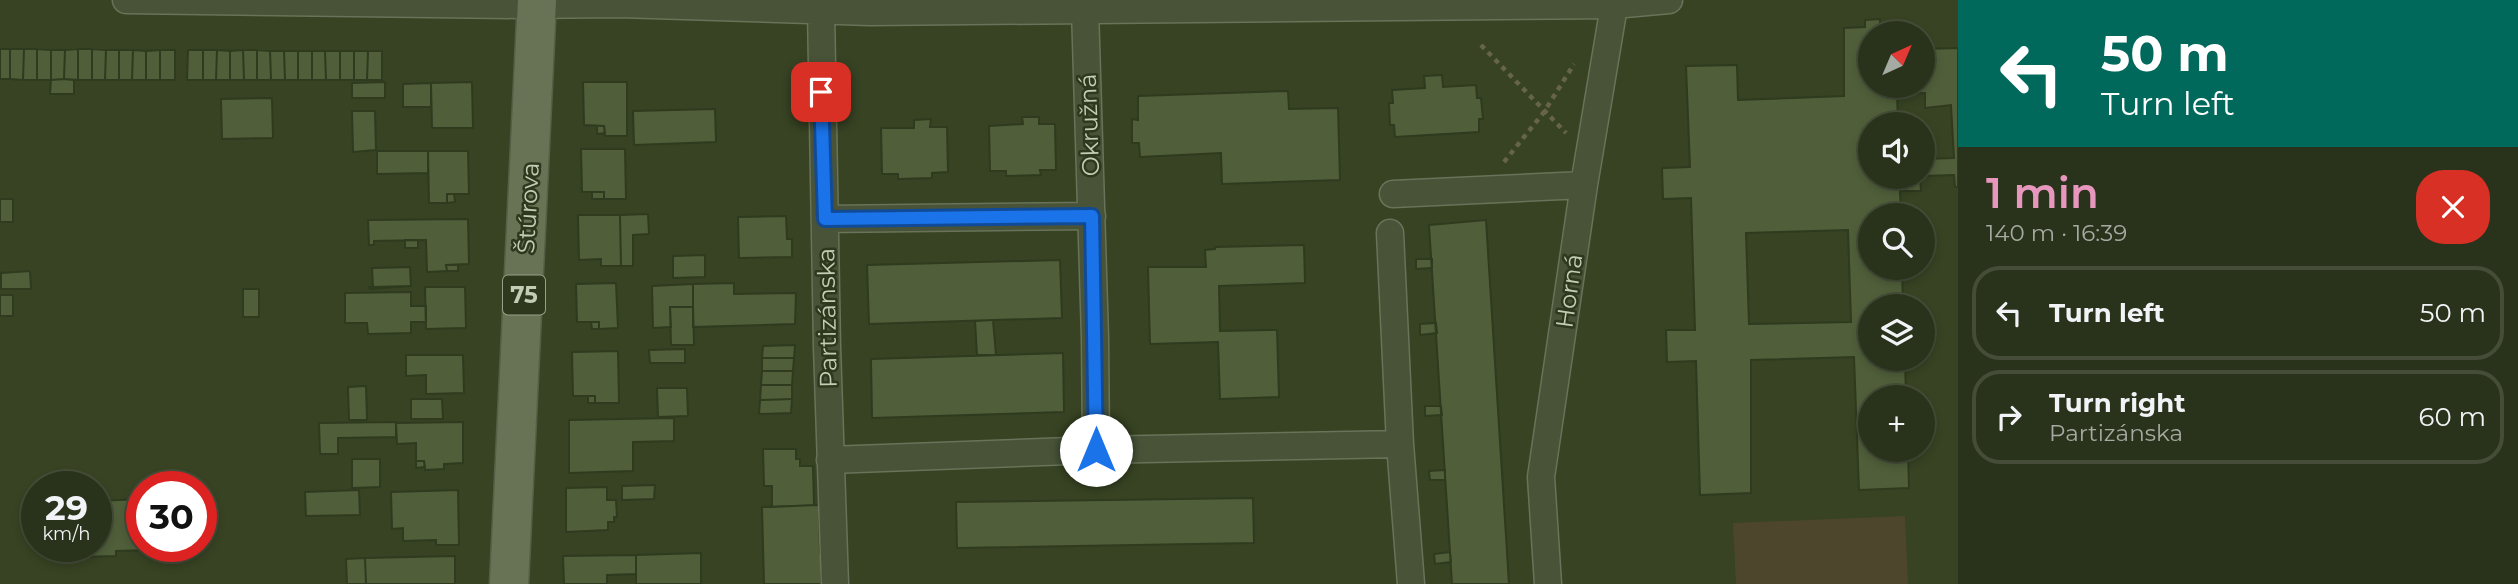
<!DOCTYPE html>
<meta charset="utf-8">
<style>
:root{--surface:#29321a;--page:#313a23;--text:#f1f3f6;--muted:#a5aaa2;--line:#454d39;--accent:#e797bd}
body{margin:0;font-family:Montserrat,sans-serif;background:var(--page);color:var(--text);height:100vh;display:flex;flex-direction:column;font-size:26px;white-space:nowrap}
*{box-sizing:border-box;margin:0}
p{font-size:23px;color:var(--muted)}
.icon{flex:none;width:38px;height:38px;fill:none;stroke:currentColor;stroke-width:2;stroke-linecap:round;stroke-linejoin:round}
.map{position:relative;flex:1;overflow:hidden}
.drawer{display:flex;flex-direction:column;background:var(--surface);width:560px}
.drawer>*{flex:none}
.hud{background:#00695c;color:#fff;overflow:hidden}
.needle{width:46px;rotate:44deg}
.buttons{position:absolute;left:1858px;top:21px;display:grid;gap:14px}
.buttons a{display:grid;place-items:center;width:77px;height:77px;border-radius:50%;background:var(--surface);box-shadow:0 4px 10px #0003,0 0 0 2px var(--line);font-size:35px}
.speed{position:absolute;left:21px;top:471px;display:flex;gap:14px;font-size:35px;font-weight:700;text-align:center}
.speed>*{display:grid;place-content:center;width:91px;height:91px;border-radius:50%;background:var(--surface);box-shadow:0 4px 10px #0003,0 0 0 2px var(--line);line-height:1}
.speed small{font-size:18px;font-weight:400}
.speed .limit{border:10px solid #d22;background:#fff;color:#111}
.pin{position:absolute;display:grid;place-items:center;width:60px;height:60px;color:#fff;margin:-30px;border-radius:14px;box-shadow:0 4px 10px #0006}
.me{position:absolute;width:77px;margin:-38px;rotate:0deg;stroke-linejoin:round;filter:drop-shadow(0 0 5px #0008)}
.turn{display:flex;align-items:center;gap:24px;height:147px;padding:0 28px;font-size:32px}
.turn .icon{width:91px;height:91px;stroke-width:2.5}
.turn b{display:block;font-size:49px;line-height:60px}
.round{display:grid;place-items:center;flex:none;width:74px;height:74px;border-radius:28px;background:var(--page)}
.summary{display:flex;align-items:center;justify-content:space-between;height:119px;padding:0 28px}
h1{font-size:42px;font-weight:600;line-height:52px;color:var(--accent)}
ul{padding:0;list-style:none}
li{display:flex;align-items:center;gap:21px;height:94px;margin:0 14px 10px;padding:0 14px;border:4px solid var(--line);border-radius:28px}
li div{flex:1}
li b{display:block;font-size:26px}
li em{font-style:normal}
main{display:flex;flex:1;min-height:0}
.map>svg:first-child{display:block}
.garden{fill:#4d462d}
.building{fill:#505f3a;stroke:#2f3a1f;stroke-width:2;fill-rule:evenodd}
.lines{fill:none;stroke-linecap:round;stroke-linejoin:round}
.minor-casing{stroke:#687359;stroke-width:29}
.primary-casing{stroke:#545f45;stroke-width:41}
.path{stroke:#66644b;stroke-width:4.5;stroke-dasharray:5 5;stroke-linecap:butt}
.minor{stroke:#485338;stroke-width:26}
.primary{stroke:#687356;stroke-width:38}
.route-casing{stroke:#114b97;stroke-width:18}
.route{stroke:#1a73e8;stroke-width:12}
.labels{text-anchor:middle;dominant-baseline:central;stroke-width:5;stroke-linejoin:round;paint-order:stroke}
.shield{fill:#2d381d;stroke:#96a087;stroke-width:2}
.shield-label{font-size:23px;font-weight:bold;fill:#c3cdb5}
.street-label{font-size:24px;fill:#c3cdb5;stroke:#2d381d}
</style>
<main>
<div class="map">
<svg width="1958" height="584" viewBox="0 0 1958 584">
<rect width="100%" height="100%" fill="#374323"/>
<path class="garden" d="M1905,516L1908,584H1736L1733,523Z"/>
<path class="building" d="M1880,19V27L1895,26V33H1871V86H1923V49L1958,48V187H1955L1954,175L1923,176V159L1954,158L1951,105L1925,108V93L1897,94L1898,124H1871V177H1920L1921,191H1900L1901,215H1871V268H1902L1903,306H1871V359H1905L1906,397H1871V450H1908L1909,488L1859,490L1854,357L1751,360V493L1700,495L1696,361L1667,362L1666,330H1695L1691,198L1663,199L1662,168L1690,167L1686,66L1737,65L1738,100L1844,96V28L1865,27V20ZM1848,230L1851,322L1749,324L1746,233Z
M0,49H10V79H0Z
M10,49H24L23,80L10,79Z
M24,49H37V80H23Z
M37,49L51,50V80H37Z
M78,49H92V80H78Z
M78,49V80L64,79L65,50Z
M92,49L106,50L105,80H92Z
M51,50H65L64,79L51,80Z
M106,50H119V80H105Z
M119,50H133L132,80H119Z
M133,50L146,51V80H132Z
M160,50V80H146V51Z
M160,50H175V80H160Z
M188,50H203V80H187Z
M203,50H217L216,80H203Z
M217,50L230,51V80H216Z
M243,50L244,80H230V51Z
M243,50H257V80H244Z
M257,50L270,51L271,80H257Z
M270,51H284L285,80H271Z
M284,51H298V80H285Z
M298,51H312V80H298Z
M312,51H325L326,80H312Z
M325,51H340V80H326Z
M340,51H354V80H340Z
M354,51H368L367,80H354Z
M368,51H382V80H367Z
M1442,75L1443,87L1476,85L1477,98H1481L1483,119H1479V132L1395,137L1394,125H1390L1389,103H1393L1392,90L1425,88L1424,76Z
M64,79L74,80V94H50L51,80Z
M385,82V98H352V83Z
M472,82L473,128H432L431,83Z
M583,82H627V136H605L604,126L584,125Z
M431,83V107H403V84Z
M1288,91L1289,109L1338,108L1340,180L1222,184L1221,153L1140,157L1139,143H1132V119L1138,120V96Z
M272,98L273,138L222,139L221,99Z
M715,109L716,142L634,145L633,111Z
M352,111H375L376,150L353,152Z
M1022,117H1039V124H1055L1056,170H1040L1041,175L1006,176V171H990L989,126L1023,124Z
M931,119L930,127H947L948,172L932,173V178L898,179V174H882L881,128H914V120Z
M597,126H604L605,133L597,134Z
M581,149H625L626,199H604V192H582Z
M377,151H428V173L377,174Z
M428,151H468L469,194H447V203H429Z
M592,192H604V199H592Z
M447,194H454L455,202L447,203Z
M0,199H13V222H0Z
M648,214L649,234L633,235V266H621L620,215Z
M578,215H620L621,266H601V259L579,260Z
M786,216L787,239H792V257L739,258L738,217Z
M468,219L469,264L446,265L447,271L427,272L426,240L374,241V245H369L368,220Z
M1486,220L1509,584H1452L1429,225Z
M405,240H418V248H405Z
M1304,245L1305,283L1219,286L1220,331L1277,330L1279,397L1220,399L1218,342L1150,344L1148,267H1206L1205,250L1215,249V247Z
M705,255V277L673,278V256Z
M1416,259H1432V268L1416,269Z
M1060,260L1062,318L869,324L867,265Z
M446,265H458V271H447Z
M410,267L411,286L373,287L372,268Z
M30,271L31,289H1V273Z
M616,283L618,328L599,329V322H577L576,284Z
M734,283V294L796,293L795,324L693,327V284Z
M693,284V307H670L671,327L653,328L652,286Z
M410,286L370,289L369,287H373Z
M425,287H465L466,328L426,329Z
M243,289H259V317H243Z
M411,292V306H426V322H411V333L368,334L367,323H345V293Z
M0,295H13V316H0Z
M670,307H693L694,345H671Z
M993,320L996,355H977L975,321Z
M591,322H599V329H592Z
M1923,322H1926L1927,354H1923Z
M1436,323L1437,333L1420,335V324Z
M795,345L794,358H762L763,346Z
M685,349V363H650L649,350Z
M618,351L619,403H595V396H573L572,352Z
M1063,353L1064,412L872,418L871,359Z
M406,355H463L464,393L426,394V375L406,376Z
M762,358H794L793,371H762Z
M762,371H793L792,385H761Z
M761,385H792V399L760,400Z
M366,386L367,420H349L348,387Z
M657,388H687L688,416L658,417Z
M588,396H595V403H588Z
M411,399H442L443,419H411Z
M792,399L791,413L759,414L760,400Z
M1425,406H1441L1442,415L1425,416Z
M674,418V441L633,442V471L569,473V420Z
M396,422V437L338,438V454H320L319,423Z
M463,422V463L444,464V469L425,470L424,461H416V443L397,444L396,423Z
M763,449H796V459H800V466H813L814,505L772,507V486H764Z
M352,459H380V487L352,488Z
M416,461H424L425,467L416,468Z
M1445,470V480H1430L1429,471Z
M655,485L654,499L622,500V486Z
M607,487V500H616L617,517H614V522H608V530L566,532V488Z
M359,490L360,515L306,516L305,492Z
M458,490L459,545H436V540L403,541V528L392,529L391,492Z
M1253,498L1254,543L957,548L956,502Z
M142,499V546H152V550L116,551V556L81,557V546H96V501Z
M819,505L820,553H826V560H821V568H826L827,572L821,573V584H764L762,507Z
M1450,552L1451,562L1435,564L1434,554Z
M701,553V584H636V555Z
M636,555V574L607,575V584H564L563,556Z
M455,556V584H366L365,558Z
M365,558L366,584H347L346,559Z"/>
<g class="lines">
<g class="minor-casing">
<path id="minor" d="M126,0L519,5L620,4L870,12L1614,5L1669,0
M1085,9L1095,338L1096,450
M821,10L827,347L835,584
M1393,194L1584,185
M825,219L1092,216
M1390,233L1400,444L1411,584
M830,460L1096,450L1400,444
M1548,584L1541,477L1584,185L1615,0"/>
</g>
<g class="primary-casing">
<path id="primary" d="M509,584L537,0"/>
</g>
<path class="path" d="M1481,45L1566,133
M1504,162L1544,112L1574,64"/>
<use href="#minor" class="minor"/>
<use href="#primary" class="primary"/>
</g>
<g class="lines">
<g class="route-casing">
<path id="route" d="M821,92L825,219L1092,216L1096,450"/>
</g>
<use href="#route" class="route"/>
</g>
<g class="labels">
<rect class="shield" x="503" y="275.5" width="42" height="39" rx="5"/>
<g class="shield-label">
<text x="524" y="295">75</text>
</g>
<g class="street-label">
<text transform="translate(1089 125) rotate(-92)">Okružná</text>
<text transform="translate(528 208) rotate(-87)">Štúrova</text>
<text transform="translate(1569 291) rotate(-82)">Horná</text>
<text transform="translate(827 318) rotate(-91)">Partizánska</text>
</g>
</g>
</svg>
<div class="buttons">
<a><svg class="needle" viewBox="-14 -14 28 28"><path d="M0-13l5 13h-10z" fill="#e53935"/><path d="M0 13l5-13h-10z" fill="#a5aaa2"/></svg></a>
<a><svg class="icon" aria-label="sound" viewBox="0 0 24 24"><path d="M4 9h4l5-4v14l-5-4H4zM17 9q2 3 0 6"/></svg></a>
<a><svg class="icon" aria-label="search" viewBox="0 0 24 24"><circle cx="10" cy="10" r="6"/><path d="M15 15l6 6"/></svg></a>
<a><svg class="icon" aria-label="layers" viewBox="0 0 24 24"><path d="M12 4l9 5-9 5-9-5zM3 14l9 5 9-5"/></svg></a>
<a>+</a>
</div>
<div class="speed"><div>29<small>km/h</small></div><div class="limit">30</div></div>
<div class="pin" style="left:821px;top:92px;background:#d93025"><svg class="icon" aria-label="arrive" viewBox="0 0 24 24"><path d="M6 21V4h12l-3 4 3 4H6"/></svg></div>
<svg class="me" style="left:1096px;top:450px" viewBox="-20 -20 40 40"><circle r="19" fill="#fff"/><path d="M0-13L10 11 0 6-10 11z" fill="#1a73e8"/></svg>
</div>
<section class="drawer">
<div class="hud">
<div class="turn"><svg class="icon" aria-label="left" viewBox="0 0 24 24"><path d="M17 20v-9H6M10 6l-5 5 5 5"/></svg><div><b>50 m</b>Turn left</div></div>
</div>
<div class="summary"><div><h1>1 min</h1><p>140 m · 16:39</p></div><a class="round" style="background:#d93025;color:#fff"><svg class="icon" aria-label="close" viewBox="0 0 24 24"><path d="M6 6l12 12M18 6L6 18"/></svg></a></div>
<ul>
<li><svg class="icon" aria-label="left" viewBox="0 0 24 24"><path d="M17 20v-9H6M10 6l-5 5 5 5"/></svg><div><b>Turn left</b></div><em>50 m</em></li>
<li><svg class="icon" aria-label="right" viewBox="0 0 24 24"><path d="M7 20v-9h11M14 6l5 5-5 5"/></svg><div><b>Turn right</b><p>Partizánska</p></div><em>60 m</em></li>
</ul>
</section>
</main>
